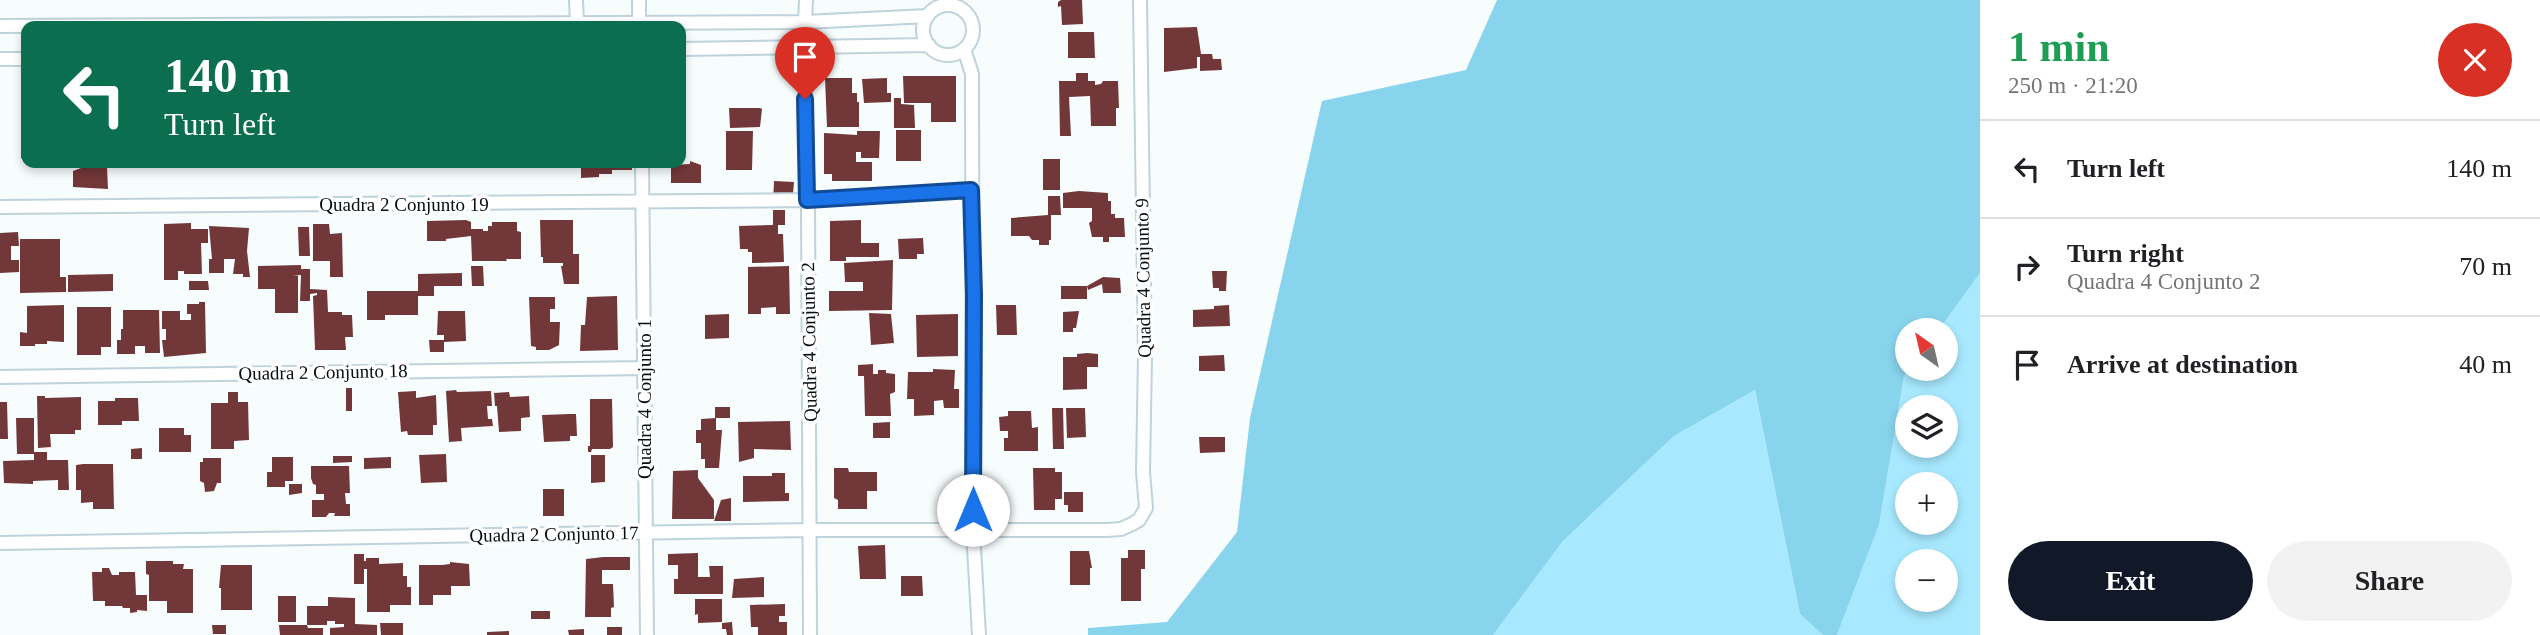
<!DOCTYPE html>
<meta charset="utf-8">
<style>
:root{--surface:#fff;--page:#f2f2f2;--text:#202124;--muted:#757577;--line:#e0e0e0;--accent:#111827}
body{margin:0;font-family:"Times New Roman",serif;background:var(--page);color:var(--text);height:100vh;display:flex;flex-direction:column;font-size:26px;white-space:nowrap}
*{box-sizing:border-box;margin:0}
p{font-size:23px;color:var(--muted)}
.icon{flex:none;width:38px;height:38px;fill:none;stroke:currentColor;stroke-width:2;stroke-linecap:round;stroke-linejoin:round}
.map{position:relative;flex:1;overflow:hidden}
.sheet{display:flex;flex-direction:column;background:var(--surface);width:560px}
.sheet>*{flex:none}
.hud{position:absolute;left:21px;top:21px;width:665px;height:147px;border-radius:14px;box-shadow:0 4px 10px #0003;background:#0b6e4f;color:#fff;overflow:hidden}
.needle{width:46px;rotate:326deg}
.tools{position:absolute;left:1895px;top:318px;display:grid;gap:14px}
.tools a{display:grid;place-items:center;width:63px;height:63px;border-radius:50%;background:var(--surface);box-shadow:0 4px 10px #0003;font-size:35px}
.pin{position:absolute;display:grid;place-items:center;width:60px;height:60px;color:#fff;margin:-72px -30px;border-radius:50% 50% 50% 0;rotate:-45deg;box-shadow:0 0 7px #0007}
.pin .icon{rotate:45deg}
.me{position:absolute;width:77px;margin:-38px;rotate:0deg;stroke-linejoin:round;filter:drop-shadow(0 0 5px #0008)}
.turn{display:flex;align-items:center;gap:24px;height:147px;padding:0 28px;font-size:32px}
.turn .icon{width:91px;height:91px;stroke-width:2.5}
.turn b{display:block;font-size:49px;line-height:60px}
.round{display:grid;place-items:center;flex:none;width:74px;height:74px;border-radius:37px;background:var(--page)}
.overview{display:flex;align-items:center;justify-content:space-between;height:119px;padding:0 28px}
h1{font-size:42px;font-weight:600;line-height:52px;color:#1e9e55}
.primary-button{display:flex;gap:14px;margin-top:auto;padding:14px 28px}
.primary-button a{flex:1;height:80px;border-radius:42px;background:var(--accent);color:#fff;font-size:28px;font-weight:600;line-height:80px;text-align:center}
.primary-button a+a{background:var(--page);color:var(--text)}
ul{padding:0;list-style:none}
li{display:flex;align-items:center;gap:21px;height:98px;padding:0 28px;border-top:2px solid var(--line)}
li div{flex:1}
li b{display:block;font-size:26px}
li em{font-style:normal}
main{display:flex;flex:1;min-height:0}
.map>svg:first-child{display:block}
.green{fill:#a8e9ff;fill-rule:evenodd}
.forest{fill:#88d4ed}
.building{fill:#723739}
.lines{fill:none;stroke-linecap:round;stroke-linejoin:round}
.minor-casing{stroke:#bed3db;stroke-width:16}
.minor{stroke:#fff;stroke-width:12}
.route-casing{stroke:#114b97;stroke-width:18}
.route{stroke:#1a73e8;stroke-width:12}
.labels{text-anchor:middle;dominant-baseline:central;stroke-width:7;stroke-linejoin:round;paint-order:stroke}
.street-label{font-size:19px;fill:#070e10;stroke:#fff}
</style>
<main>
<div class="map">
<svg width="1980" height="635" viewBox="0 0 1980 635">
<rect width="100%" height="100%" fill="#f7fcfd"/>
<path class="green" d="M1980,273V635H1837L1879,525L1904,376L1909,369H1946V331H1938ZM1908,408H1946V446H1908ZM1908,485H1946V523H1908ZM1908,562H1946V600H1908Z
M1755,390L1800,614L1823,635H1493L1563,541L1674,436Z"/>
<path class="forest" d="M1497,0H1980V273L1938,331H1908L1909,369L1904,376L1879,525L1837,635H1823L1800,614L1755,390L1674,436L1563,541L1493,635H1088V628L1167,622L1237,532L1250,418L1322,101L1466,70Z"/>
<path class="building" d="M1061,0H1082L1083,24L1062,25L1061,6L1058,7V2Z
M1197,27L1201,54H1212L1213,59H1221L1222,70L1200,71V57H1197V68L1164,72V28Z
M1068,32H1094L1095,58H1068Z
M1076,73H1088V81H1095V85L1101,84L1103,81H1118L1119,108H1116V126H1091L1090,96L1069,97L1071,136H1060L1059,81H1076Z
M903,76H956V122H931V103H904Z
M825,78H852V93H857V102H859V127H827Z
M887,78V93H891V102L864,103L862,79Z
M894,98H901V104L914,105L915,128H894Z
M729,108H760L762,109L760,127L730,128Z
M21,124H26V158H21Z
M896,130H921V161H896Z
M726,131H753L752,170H726Z
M857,131H880L879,158H861V152H856V162H872V181H832V174H824V133L857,135Z
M1043,159H1060V190H1043Z
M690,161L701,165V183H671V165L690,164Z
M584,163H632V170H612V174H599V177L581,178V165H584Z
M107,167L108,189L73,187V171L81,168Z
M774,181L794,182L792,205L773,204Z
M1079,191L1108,193V201H1111V214H1115V218H1124L1125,237H1109V242H1103V237H1092L1089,223L1092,221V208H1063V193Z
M1048,196H1060L1061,215H1051V240H1049V245H1039V240H1032L1029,236H1011V218L1048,215Z
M773,210H785V225H778V234H783L784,262L752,263V252H748V249H740L739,226L773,225Z
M466,220L471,222V229H483V231H488V226H492V222H517V231L521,232V259H506L507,261H472L471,236L446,239V241H427V221Z
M540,220H573V254H579V284H564L561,266H563V263H543V257H541Z
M861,220V243H879V257H846V261H830V221Z
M191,223V229H208V243H201L202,274H184V271H178V280H164V224Z
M313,224H329L330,234L342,233L343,277H330V261H313Z
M209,226L249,228L247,251L250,277H243V274H233L235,259H224V273H209V259H212Z
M298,227H309L310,256H299Z
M18,232L19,246H11V260H19V272L0,273V233Z
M923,238L924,254H917V259H899L898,239Z
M20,239H60V277H66V292L20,293Z
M893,260L892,310L829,311V291H863V282H845L844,263Z
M301,265V269H310V289L327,290L328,312H342V315H352L353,337H345L346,350H315L313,296L317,295V293L310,294V301H300L301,275L293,276H298V313H275V289H258V266Z
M471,266H483L484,286H472Z
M789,266L790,314H776V307L761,308V314H748V267Z
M1212,271H1227L1226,291H1219V288H1213Z
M462,273V286H434V296H418V315H385V320H367V291H418V274Z
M113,274V291L68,292V275Z
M1103,277L1120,278L1121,293H1103L1102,284L1088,290L1087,286V299H1061V286H1087Z
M189,281H208L209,290H189Z
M617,296L618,350L580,351L581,325H585L587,297Z
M529,297H555V309H550V322H560L559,345L549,350H536V347L531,346Z
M199,302H205L206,353L164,357L162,340H166V329H162V311H180V320H191V314H187V304H199Z
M64,305V342L47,341V344H35V346H20V332L27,333V306Z
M996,305H1016L1017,335H997Z
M1229,305L1230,326L1193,327V310L1214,309V306Z
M77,307H111V347H101V355H77Z
M123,310H159L160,353H145V346H135V354H117V340H121V329H123Z
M438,311H465L466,341L444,342V335H437Z
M1079,311L1076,328H1073V332H1063V312Z
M869,313L891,314L894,343L871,345Z
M729,314V338L705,339V315Z
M958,314V356L917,357L916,315Z
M429,340H444V352H430Z
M1087,353L1098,354V367H1087V389L1063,390V357H1077V354Z
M1224,355L1225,371H1199V356Z
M873,364V374H878V370H886V373L895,374V392L890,394L891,416H865L864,376H858V365Z
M933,369L955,370L954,389H959V408H944L943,400L934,401V415L914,416V399H907L908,372H933Z
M346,388H352V411H346Z
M456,390L457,392L491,391L492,406H487L488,419H492L493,426L461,428L462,441L449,442L446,391Z
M416,391V398L436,395L437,425H433V435H408L407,431L401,432L398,392Z
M228,392H238V402H248L249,440L234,441V449H211V403H228Z
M509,392L510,397L529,396L530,417L521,418V431L499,432L497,406H495L494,393Z
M37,396H45V398L81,397V430H75V434H50L51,447L38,448Z
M115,398H138L139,421H122V425H98V401H115Z
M590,399H612L613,447L610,449H592L591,452H588V446H590Z
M0,402H7L8,439H0Z
M715,407H730V418H715Z
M1052,408H1063L1064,449H1053Z
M1066,408H1085L1086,437L1067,438Z
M1008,411H1031L1032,428L1038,427V451H1004V438H1008V431H1000L999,417L1008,416Z
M570,414H576L577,436H570V441L544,442L542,415Z
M16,418H34V454H17Z
M716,418V430H722L719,468H705V459H701V443H696V430H701V419Z
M790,421L791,450L754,449V458L739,462L738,422Z
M890,422V438H873V423Z
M159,428H184V435H191V452H159Z
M1199,437H1225V452L1200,453Z
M142,448V459H131V449Z
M34,452H47V460H68L69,490H58V480L33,481V484L4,483L3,461L34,460Z
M446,454L447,482L421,483L419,455Z
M591,455H605V482L591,483Z
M333,456H352V462L333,463Z
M272,457H293V481H285V487H267V472H272Z
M391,457V468L364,469V458Z
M203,458H221V483H217L214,491L205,492L204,483L200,481V462H203Z
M83,464H113L114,509H93V502L81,503V490H76V465Z
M311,466H349L350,493H345L346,504H350V516H334L335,513H329L326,517H312V500H324V494H316V485L313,484L311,478Z
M834,468H848L849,472H877V491H867V509H838V500L834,498Z
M1033,468H1055V472H1062V499H1055V510H1034Z
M698,470V478L714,500V519H672L673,471Z
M772,473H785V493H789V501L743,502V476H772Z
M289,484H302V493L289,495Z
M543,489H564V516H543Z
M1064,492H1083V512H1068V505H1064Z
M731,498V521H714L721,500Z
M885,545L886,579H860L858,546Z
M1128,550H1145V569H1141V601H1121V558H1128Z
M1070,551H1089L1092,568H1090V585H1070Z
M698,553V577H710L709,566H723V594H674V579H678V565H668V554Z
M354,554H364V561H366V558H379V564L403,563V576H407V587H411V605H390V612H367V569H364V584H354Z
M603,557H630V570H602V584H613L614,607L611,608V617H585L586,559Z
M146,561H173V564H184L183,569H193V613H167V601H149V575L146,574Z
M450,562L469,564L470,586H451V595H433V605H419V565H442L450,564Z
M221,565H252V610H221V588H219Z
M102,568H109L112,575H119V572H135L136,595H147V611L137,610V612L130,613V608H123L122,606H105V601H93L92,572H102Z
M901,576H922L923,596H901Z
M764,577V597L732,598L734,579Z
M278,596H296V622H278Z
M328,597L355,598V624L377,625V635H330V628L344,627V624H335V621H327V625H307L308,628H323V635H280L279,625H307V606H328Z
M695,599H722V622L698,623V614L695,615Z
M785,604V616H779V622H787V635H758V627H751L750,605Z
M531,611H550V619H531Z
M732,622L733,635H727L726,629H722V623Z
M380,623H403V635H381Z
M212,625H226V634H213Z
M607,627H622V635H607Z
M584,629V635H569L568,630Z
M509,631V635H487V632Z"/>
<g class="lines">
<g class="minor-casing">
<path id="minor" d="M576,0L577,23
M639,0V26
M923 30a25 25 0 1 1 50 0a25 25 0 1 1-50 0Z
M805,22L806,0
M0,26L805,22L928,16
M804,48L808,200L810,635
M681,49L929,45
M964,49L972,74L973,530L979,635
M0,59H26
M642,163L647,635
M0,207L808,200L971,190
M0,377L645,368
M0,543L808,530H1107L1121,529L1132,524L1139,520L1146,508L1143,472L1145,357L1140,0"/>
</g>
<use href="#minor" class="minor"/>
</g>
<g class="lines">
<g class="route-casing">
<path id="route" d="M805,99L807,200L971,190L974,295L973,510"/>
</g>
<use href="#route" class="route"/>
</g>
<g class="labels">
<g class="street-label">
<text x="404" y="204">Quadra 2 Conjunto 19</text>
<text transform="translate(1143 278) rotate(-91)">Quadra 4 Conjunto 9</text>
<text transform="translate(809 342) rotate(-91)">Quadra 4 Conjunto 2</text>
<text transform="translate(323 372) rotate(-1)">Quadra 2 Conjunto 18</text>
<text transform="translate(644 399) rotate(-90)">Quadra 4 Conjunto 1</text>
<text transform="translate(554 534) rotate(-1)">Quadra 2 Conjunto 17</text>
</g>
</g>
</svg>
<div class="tools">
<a><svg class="needle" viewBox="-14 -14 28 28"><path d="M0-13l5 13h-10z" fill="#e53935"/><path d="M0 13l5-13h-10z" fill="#757577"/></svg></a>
<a><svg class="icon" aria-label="layers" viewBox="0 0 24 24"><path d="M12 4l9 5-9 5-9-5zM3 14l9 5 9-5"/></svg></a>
<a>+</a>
<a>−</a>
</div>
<div class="pin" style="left:805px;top:99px;background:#d93025"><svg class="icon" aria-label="arrive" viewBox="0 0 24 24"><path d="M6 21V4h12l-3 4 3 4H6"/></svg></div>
<svg class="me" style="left:973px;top:510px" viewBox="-20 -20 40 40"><circle r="19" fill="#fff"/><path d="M0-13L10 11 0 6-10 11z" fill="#1a73e8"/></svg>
<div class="hud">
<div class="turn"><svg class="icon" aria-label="left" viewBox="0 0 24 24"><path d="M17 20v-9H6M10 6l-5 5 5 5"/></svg><div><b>140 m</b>Turn left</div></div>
</div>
</div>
<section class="sheet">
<div class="overview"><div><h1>1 min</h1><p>250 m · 21:20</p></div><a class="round" style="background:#d93025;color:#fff"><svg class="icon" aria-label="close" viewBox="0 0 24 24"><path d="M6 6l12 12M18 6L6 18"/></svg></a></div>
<ul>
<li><svg class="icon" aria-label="left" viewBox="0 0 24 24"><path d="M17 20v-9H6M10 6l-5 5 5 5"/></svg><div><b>Turn left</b></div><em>140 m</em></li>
<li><svg class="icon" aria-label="right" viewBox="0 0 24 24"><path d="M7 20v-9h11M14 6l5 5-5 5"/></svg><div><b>Turn right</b><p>Quadra 4 Conjunto 2</p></div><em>70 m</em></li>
<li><svg class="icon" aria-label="arrive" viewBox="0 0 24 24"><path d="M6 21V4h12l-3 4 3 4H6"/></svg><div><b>Arrive at destination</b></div><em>40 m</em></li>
</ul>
<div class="primary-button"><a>Exit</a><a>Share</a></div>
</section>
</main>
